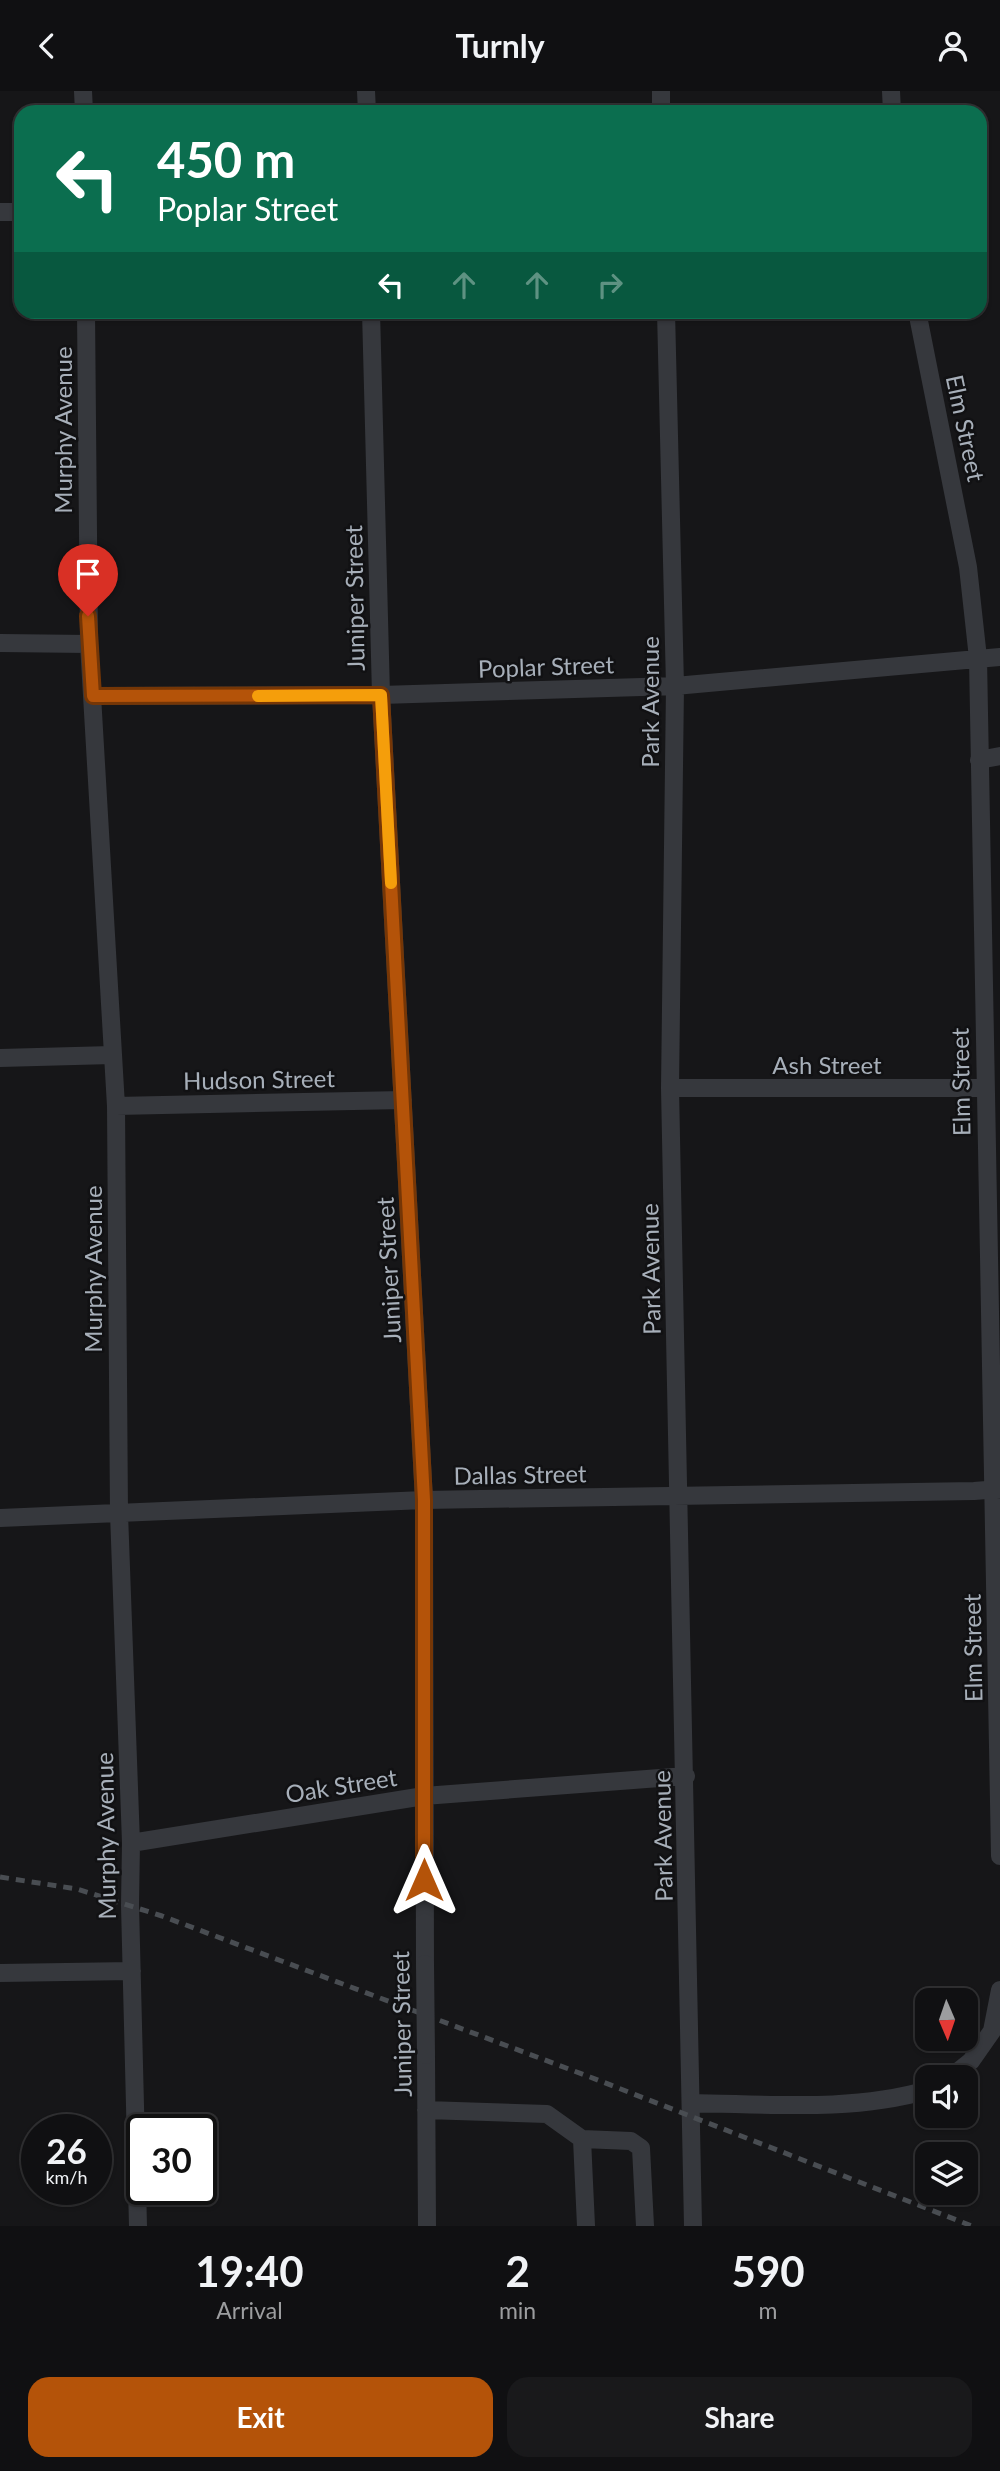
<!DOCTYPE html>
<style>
:root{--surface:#101012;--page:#19191b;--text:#f1f3f6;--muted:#9c9d9f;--line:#303032;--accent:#b45309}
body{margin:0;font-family:Lato,sans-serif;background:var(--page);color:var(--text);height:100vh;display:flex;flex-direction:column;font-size:26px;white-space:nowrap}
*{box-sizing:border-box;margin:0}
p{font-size:23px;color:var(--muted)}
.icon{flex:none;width:38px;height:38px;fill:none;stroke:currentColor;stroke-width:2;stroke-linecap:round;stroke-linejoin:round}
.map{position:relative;height:2135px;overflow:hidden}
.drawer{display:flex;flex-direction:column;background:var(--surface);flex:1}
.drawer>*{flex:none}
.hud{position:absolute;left:14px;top:14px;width:973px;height:214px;border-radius:21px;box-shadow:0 2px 5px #0004,0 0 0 2px var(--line);background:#0b6e4f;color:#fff;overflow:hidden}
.needle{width:46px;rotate:178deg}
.fabs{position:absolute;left:915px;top:1897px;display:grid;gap:14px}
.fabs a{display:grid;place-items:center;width:63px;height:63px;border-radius:14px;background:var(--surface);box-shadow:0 2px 5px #0004,0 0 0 2px var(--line);font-size:35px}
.speed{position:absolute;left:21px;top:2023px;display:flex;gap:14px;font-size:35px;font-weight:700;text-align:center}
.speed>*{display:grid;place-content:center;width:91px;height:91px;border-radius:50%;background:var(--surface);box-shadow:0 2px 5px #0004,0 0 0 2px var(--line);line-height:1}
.speed small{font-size:18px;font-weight:400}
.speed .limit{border:4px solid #111;border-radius:10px;background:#fff;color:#111}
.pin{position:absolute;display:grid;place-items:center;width:60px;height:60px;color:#fff;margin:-72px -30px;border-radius:50% 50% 50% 0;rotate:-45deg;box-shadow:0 0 7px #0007}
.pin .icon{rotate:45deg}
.me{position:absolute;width:77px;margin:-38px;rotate:0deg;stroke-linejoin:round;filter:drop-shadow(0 0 5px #0008)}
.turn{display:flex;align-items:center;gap:24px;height:147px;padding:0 28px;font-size:32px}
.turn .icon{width:91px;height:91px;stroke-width:2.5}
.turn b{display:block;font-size:49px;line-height:60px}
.lanes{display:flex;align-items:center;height:66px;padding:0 28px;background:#0003;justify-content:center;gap:35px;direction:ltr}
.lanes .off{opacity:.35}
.eta{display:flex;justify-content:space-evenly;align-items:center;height:119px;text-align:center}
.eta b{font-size:42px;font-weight:700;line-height:49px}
.primary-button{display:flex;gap:14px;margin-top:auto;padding:14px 28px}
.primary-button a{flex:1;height:80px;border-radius:21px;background:var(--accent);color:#fff;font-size:28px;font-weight:700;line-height:80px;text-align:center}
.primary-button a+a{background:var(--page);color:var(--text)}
header{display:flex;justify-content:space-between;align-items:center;height:91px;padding:0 28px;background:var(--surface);font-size:32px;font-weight:700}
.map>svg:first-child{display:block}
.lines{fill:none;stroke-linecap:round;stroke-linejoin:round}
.minor{stroke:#36383d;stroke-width:18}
.rail{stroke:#494d52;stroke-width:5;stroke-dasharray:9 7;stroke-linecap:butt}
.minor-bridge{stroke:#36383d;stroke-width:18}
.route-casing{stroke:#753606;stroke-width:18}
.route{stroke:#b45309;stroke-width:12}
.slow{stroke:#f59e0b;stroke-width:12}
.labels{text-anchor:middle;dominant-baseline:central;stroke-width:5;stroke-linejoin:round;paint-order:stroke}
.street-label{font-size:24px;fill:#a7afb9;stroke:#111113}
</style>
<header><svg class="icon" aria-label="back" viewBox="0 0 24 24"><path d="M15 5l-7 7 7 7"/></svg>Turnly<svg class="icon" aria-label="person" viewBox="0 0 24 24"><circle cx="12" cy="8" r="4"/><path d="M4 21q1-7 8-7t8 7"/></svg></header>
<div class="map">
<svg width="1000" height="2135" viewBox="0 0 1000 2135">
<rect width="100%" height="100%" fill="#161618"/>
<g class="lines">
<path class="minor" d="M83,0L84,21
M366,0L367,21
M661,0V21
M891,0L892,21
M0,121H21
M86,220L89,553L116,1015L119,1422L131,1752L130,1814L138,2135
M371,220L381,604L424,1409L425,1873
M666,220L675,595L670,997L693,2135
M917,220L968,476L978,567L1000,1765
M0,552L89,553
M93,605L381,604L675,595L1000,566
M979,669L1000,665
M0,967L112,964
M670,997H984
M116,1015L403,1009
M0,1427L424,1409L974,1400L1000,1398
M131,1752L424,1705L686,1685
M0,1882L132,1880
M426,1964L427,2135
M951,1986L971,1970L992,1940L1000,1899
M691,2012C769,2013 852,2021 928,1999
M426,2019L547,2023L582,2048L586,2135
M582,2048L631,2050L641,2057L645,2135"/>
<path class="rail" d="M0,1786L77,1798L162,1825L590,1986L972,2135"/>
<path class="minor-bridge" d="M425,1873L426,1964"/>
</g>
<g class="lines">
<g class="route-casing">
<path id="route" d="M88,525L93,605L381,604L424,1409V1789"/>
</g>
<use href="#route" class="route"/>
<path class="slow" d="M258,605L381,604L391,792"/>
</g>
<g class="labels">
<g class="street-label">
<text transform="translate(966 337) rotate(78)">Elm Street</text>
<text transform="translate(62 339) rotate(-90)">Murphy Avenue</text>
<text transform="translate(354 507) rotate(-91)">Juniper Street</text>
<text transform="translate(546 575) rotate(-2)">Poplar Street</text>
<text transform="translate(649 611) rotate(-90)">Park Avenue</text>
<text x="827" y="973">Ash Street</text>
<text transform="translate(259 988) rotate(-1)">Hudson Street</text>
<text transform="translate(960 991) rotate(-91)">Elm Street</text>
<text transform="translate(92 1178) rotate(-90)">Murphy Avenue</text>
<text transform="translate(650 1178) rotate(-91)">Park Avenue</text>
<text transform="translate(388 1179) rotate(-93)">Juniper Street</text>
<text transform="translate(520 1383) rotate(-1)">Dallas Street</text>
<text transform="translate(972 1557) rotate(-91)">Elm Street</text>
<text transform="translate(341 1694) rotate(-9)">Oak Street</text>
<text transform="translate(105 1745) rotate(-91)">Murphy Avenue</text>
<text transform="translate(662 1745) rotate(-91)">Park Avenue</text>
<text transform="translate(401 1933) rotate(-91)">Juniper Street</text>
</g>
</g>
</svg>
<div class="fabs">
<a><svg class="needle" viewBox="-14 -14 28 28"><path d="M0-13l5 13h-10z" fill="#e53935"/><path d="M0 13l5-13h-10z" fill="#9c9d9f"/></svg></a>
<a><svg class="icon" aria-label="sound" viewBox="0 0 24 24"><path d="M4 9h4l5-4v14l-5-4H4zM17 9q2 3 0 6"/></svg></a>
<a><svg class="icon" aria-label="layers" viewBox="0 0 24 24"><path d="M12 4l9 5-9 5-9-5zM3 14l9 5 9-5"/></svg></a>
</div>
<div class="speed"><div>26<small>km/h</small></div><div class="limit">30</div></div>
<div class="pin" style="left:88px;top:525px;background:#d93025"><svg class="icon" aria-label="arrive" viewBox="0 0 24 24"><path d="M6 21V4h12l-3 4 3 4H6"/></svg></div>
<svg class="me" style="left:424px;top:1789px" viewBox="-20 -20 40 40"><path d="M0-17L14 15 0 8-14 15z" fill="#b45309" stroke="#fff" stroke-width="4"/></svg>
<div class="hud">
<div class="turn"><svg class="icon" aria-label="left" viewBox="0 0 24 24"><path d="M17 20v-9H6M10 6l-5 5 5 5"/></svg><div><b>450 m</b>Poplar Street</div></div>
<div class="lanes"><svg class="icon" aria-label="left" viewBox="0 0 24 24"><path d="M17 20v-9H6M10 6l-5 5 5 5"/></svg><svg class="icon off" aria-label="ahead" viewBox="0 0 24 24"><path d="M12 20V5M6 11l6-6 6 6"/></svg><svg class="icon off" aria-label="ahead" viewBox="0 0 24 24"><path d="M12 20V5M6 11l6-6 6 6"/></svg><svg class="icon off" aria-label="right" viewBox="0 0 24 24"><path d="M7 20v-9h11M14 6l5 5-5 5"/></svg></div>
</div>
</div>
<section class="drawer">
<div class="eta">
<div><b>19:40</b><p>Arrival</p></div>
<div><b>2</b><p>min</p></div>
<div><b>590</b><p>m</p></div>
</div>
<div class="primary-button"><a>Exit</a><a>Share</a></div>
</section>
